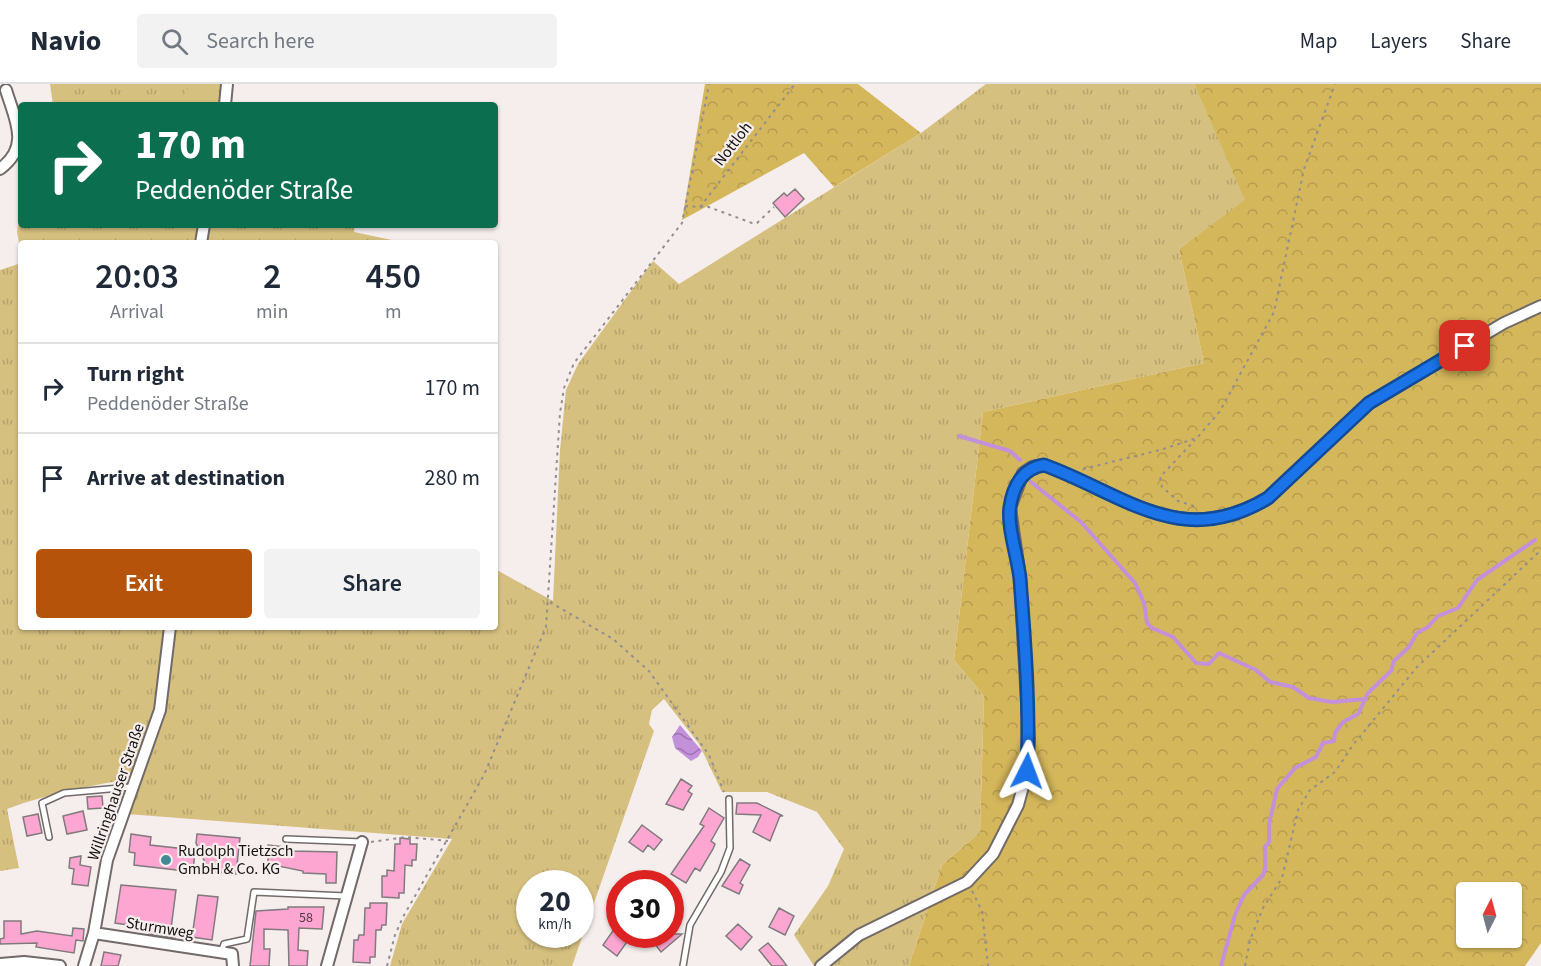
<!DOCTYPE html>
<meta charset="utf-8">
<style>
:root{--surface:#fff;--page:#f2f2f3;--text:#1f2937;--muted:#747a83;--line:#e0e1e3;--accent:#b45309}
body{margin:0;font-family:"Source Sans 3",sans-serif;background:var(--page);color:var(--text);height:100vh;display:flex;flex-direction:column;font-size:22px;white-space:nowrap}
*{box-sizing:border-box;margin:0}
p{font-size:20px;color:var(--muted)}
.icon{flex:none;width:33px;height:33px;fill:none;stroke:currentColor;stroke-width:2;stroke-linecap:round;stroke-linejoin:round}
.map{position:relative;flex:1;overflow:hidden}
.sheet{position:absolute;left:18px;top:156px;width:480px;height:390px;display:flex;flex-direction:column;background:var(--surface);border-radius:6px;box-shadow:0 2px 4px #0004}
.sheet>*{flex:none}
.hud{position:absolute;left:18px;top:18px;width:480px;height:126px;border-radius:6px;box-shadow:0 2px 4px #0004;background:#0b6e4f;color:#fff;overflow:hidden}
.needle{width:39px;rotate:6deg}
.controls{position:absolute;left:1456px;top:798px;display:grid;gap:12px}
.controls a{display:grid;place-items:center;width:66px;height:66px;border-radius:6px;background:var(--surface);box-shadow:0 2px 4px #0004;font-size:30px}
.speed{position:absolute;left:516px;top:786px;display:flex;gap:12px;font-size:30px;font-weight:700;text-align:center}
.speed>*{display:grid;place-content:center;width:78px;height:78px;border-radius:50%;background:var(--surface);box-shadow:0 2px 4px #0004;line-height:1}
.speed small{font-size:15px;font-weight:400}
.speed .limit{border:9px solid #d22;background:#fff;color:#111}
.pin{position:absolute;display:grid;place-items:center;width:51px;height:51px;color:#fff;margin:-26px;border-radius:12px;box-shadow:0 3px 9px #0006}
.me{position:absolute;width:66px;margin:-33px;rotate:3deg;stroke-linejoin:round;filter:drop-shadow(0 0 4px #0008)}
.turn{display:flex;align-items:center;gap:21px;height:126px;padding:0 18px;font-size:27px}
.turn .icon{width:78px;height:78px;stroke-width:2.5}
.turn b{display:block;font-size:42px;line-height:51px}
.eta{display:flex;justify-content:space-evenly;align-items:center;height:102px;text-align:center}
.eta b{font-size:36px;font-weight:600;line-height:42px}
.action{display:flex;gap:12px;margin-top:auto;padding:12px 18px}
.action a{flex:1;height:69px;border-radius:6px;background:var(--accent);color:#fff;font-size:24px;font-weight:600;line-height:69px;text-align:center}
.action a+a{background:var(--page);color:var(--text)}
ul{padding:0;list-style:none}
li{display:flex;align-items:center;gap:18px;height:90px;padding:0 18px;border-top:2px solid var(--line)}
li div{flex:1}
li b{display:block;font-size:22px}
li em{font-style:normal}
header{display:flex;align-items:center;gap:36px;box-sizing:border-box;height:84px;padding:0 30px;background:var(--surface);border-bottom:2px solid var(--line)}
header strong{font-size:28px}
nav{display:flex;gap:33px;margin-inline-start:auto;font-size:21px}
.search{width:420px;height:54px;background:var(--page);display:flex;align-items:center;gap:15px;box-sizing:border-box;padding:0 21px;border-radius:6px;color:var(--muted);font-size:22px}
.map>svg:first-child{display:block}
.grass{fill:url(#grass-tufts);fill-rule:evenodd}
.forest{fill:url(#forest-crowns);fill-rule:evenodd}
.pitch{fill:#d6c07f}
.water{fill:url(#water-waves)}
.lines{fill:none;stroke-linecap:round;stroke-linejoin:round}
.stream{stroke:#c390da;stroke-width:4}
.building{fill:#fea6d2;stroke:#817a7d;stroke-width:1.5}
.lane-casing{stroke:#716a69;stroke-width:8}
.street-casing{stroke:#716a69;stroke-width:14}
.path{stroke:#948e8e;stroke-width:2;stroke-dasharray:3 4.5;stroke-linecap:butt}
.lane{stroke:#fff;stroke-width:5}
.street{stroke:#fff;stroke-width:10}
.route-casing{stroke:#114b97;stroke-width:15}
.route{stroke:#1a73e8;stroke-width:10}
.poi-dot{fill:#448996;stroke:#f6eeed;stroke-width:2}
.labels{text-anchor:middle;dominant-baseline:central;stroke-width:4.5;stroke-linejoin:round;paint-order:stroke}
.number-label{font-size:14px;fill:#4f3742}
.street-label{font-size:16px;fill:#151212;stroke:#f6eeed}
.poi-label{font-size:16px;fill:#151212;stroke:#f6eeed;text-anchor:start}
</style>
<header>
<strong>Navio</strong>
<div class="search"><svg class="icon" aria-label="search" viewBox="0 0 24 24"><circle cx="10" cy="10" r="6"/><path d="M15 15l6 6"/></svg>Search here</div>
<nav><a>Map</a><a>Layers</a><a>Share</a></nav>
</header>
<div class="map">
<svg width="1541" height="882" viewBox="0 0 1541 882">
<defs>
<pattern id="grass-tufts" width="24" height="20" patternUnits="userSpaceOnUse" patternTransform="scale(1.5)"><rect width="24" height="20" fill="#d6c07f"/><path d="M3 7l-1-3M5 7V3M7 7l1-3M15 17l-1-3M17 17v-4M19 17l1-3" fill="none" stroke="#b7a46d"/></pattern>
<pattern id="forest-crowns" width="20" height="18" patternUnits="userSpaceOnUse" patternTransform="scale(1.5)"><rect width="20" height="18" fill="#d5b75b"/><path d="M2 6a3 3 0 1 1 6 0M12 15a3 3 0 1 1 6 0" fill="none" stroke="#b69c4e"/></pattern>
<pattern id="water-waves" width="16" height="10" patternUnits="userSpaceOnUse" patternTransform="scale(1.5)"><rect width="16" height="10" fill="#c390da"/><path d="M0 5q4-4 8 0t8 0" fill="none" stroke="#9d74af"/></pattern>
</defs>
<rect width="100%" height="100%" fill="#f6eeed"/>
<path class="grass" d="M50,0H231L228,21H53Z
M986,0H1194L1246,116L1179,165L1204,279L983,328L954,576L984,612L980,748L942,781L909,882H814L794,851L828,802L844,765L817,728L767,708H722L699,660L664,615L652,626L649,640L654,647L572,882H390L402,840L452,755L127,730L137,694C92,701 50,709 7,725L19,784L0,787V186L21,179V543H495V485L553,517L560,366L566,306L578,280L653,177L679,200L921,49ZM530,800H580V850H530Z
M21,122V141H355L354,148L406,159H21V170L17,148Z"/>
<path class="forest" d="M705,0H858L921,49L834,103L804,69L682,136Z
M1194,0H1541V859L1525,882H909L942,781L980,748L984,612L954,576L983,328L1204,279L1179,165L1245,116ZM1467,808H1512V854H1467Z"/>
<path class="pitch" d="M185,5L218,8L216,21H183Z"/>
<path class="water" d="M680,641L702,667L698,673L691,677L675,664L672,653Z"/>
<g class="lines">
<path class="stream" d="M959,352L1010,367L1020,376
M1031,398L1081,438L1135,499L1144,519L1147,539L1152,544L1173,553L1196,579L1209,580L1219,569L1256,586L1270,598L1293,603L1309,614L1332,618L1365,615
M1221,882L1235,831L1244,811L1263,791L1265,785V763L1269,758V740L1277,705L1295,684L1316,673L1323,659L1334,657L1335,649L1343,638L1358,630L1368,609L1391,587L1394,577L1409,563L1417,549L1428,543L1438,532L1458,524L1477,496L1535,456"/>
</g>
<path class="building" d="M795,105L804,115L785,133L773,119L784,109L787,112Z
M681,695L692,702L688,707L692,710L683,726L666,720Z
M102,712L103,724L88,725L87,713Z
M737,719H757L783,732H780L770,757L753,748L761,731L736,730Z
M709,724L724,734L711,757L715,760L713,765L700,787L695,784L686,799L671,790L704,742L700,740Z
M83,727L87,746L67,750L63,732Z
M38,730L42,749L27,752L23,733Z
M642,741L662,756L654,766L648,761L643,768L629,758Z
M131,750L151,753L150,761L195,766L193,788L134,781L135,769L129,768Z
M197,750L240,754L236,790L209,787L196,759Z
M400,754L410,755V760H417L416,776H412V782L405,781L404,809H399V814L382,813V792H387V786L394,787L395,760H400Z
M268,761L292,764V767L337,768L336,799H326V790L303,789V787L268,780Z
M81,772L80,781L91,783L88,802L72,800L74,785L69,784L70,774Z
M740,775L750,781L740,799L743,801L739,810L722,802Z
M121,801L176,806L171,845L176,846L175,854L149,850L150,844L115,839Z
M198,811L218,813L212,856L192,853Z
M370,819H387L386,841H382L381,846H376L375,873H370V879L353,878L354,856H358L359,851H364L365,824H370Z
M288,823H324L322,845L299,844L298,866L308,867L307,882H289L288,846L264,845V865H270L269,882H250L256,827L288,825Z
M779,824L794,832L785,851L769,843Z
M4,837H21V850L37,847L72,852L73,844L84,845L83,857L76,856L74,869L36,863L37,859L0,860V855L4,854Z
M738,840L752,853L741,866L726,852Z
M615,844L620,850L629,855L617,872L603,861Z
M656,850H682L661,868L651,855Z
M768,859L781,874L787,882H772L759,866Z
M104,868L121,871L118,882H101Z"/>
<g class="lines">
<g class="lane-casing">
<path id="lane" d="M49,753L42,719L64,709L131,703
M286,755L362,758
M221,869L224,860L247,855L254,808L346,812
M683,882L690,841L721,788L730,764L729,715"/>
</g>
<g class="street-casing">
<path id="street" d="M225,21L227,0
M0,85C31,62 15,36 6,6
M201,159L204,141
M94,849L232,870L233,882
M0,880L24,878L60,882
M84,882L94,849L107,776L160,626L170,543
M327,882L362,758
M821,882L859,851L967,798L993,770L1018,721L1027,688L1029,655L1020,493L1010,424L1023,389L1032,383L1044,381C1125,410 1180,466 1268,414L1369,319L1504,239L1541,222"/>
</g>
<path class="path" d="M685,122L700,123L795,0
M700,123L706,122L752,139H757L774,123
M1083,385L1160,366L1197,354L1220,327L1274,228L1304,85L1335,0
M1194,422L1178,417L1162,403L1160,393L1195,356
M550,518L613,555L649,587L709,671L724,708
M371,758L406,753L448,757
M972,807L982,827L988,882
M387,882L395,851L403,833L484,691L546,543L560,329L564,304L574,279L682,139L709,0
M1245,882L1250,856L1263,824L1282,794L1298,726L1310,706L1335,688L1353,661L1417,583L1541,466"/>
<use href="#lane" class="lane"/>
<use href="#street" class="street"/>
</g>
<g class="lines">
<g class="route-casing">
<path id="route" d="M1027,687C1030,624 1025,559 1020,495C1018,474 1007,443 1010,423C1013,402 1023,384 1044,381C1124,410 1181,467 1268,414L1369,319L1465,262"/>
</g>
<use href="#route" class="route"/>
</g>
<circle class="poi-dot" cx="166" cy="776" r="6"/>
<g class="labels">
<g class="number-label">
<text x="306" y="834">58</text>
</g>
<g class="street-label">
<text transform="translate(733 60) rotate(-52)">Nottloh</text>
<text transform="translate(116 708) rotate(-71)">Willringhauser Straße</text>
<text transform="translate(160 844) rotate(9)">Sturmweg</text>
</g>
<g class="poi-label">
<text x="178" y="767">Rudolph Tietzsch<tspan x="178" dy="18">GmbH &amp; Co. KG</tspan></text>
</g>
</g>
</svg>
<div class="controls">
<a><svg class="needle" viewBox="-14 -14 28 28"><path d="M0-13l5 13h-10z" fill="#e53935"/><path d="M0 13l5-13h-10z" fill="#747a83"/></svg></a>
</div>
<div class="speed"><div>20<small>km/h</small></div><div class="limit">30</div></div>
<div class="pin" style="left:1465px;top:262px;background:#d93025"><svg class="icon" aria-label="arrive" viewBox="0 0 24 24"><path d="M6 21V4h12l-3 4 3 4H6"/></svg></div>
<svg class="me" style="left:1027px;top:687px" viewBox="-20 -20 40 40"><path d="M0-17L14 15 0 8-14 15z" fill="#1a73e8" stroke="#fff" stroke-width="4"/></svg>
<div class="hud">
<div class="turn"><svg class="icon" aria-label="right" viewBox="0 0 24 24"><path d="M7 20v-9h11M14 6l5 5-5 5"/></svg><div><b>170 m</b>Peddenöder Straße</div></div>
</div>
<section class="sheet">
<div class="eta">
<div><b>20:03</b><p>Arrival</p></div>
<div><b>2</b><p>min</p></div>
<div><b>450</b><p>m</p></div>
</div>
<ul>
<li><svg class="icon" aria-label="right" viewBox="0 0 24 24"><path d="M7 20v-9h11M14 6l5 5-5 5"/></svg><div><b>Turn right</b><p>Peddenöder Straße</p></div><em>170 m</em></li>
<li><svg class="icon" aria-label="arrive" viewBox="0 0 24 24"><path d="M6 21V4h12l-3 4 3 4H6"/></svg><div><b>Arrive at destination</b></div><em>280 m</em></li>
</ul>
<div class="action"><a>Exit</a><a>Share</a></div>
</section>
</div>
